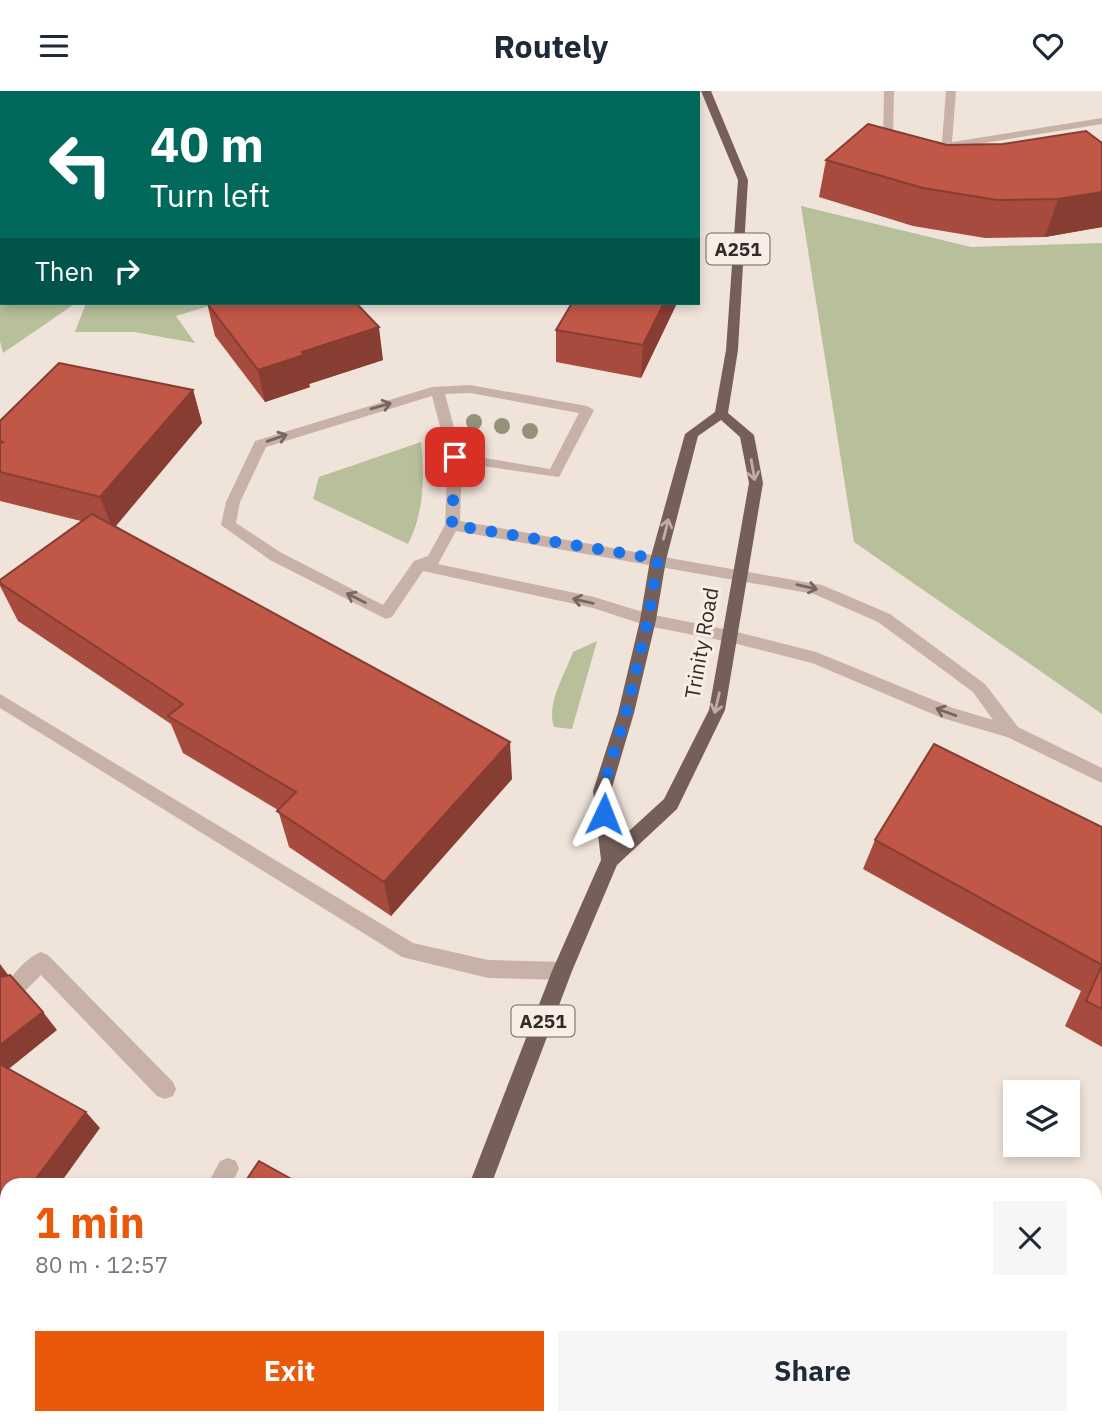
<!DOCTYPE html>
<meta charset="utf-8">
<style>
:root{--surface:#fff;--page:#f6f6f7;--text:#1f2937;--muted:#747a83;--accent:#ea580c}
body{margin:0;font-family:"IBM Plex Sans",sans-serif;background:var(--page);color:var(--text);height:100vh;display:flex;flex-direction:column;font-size:26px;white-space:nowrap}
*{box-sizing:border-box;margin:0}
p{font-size:23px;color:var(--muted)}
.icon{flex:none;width:38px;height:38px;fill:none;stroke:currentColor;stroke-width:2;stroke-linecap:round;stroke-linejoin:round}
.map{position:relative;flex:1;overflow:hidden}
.details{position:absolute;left:0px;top:1087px;width:1102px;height:247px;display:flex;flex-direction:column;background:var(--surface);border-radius:21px 21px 0 0;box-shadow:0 4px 10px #0003}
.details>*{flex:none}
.top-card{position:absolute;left:0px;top:0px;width:700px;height:214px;box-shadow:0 4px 10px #0003;background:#00695c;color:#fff;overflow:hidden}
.buttons{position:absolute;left:1003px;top:989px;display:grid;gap:14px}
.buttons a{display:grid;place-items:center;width:77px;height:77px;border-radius:0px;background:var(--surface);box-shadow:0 4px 10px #0003;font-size:35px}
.pin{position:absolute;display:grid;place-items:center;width:60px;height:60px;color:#fff;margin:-30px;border-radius:14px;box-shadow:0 4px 10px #0006}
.me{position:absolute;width:77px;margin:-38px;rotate:2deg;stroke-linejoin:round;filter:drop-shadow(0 0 5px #0008)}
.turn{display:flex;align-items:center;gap:24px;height:147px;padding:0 35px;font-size:32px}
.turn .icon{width:91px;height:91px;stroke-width:2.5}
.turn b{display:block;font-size:49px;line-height:60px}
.then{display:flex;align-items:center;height:66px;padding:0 35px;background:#0003;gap:14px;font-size:26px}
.round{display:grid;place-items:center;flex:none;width:74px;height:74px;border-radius:0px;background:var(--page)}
.headline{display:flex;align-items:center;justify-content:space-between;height:119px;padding:0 35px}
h1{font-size:42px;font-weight:700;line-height:52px;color:var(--accent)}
.action{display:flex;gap:14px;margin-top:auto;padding:14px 35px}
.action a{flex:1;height:80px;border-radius:0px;background:var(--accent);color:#fff;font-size:28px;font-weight:700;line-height:80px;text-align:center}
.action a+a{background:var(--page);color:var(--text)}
header{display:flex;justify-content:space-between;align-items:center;height:91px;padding:0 35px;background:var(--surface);font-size:32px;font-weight:700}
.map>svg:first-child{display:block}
.green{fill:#b7bf9b}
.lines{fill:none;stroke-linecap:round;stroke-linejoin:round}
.minor{fill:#c8b2a7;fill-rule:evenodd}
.major{fill:#765f59;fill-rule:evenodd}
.tree{fill:#94937a}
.wall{fill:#a64b3d}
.shaded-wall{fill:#873d32}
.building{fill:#c15747;stroke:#873d32;stroke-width:2}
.oneway{stroke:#776761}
.oneway2{stroke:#beaea7}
.route{stroke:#1a73e8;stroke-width:12;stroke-dasharray:0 21.6}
.labels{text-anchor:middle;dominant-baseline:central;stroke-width:6;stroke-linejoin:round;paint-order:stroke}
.shield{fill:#f8eee6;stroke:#6f6560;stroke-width:2}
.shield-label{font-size:19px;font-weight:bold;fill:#342a27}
.street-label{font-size:21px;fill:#342a27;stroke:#f8eee6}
</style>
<header><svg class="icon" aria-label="menu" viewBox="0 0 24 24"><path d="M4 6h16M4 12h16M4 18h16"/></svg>Routely<svg class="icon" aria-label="heart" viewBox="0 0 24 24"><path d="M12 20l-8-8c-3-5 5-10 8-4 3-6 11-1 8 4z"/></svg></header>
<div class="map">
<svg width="1102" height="1333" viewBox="0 0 1102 1333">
<rect width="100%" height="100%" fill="#f0e3da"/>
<path class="green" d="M0,0H642L643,2H2V212H76L3,262L0,250Z
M801,115L971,156L1102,152V623L854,451Z
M86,212H219L176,225L195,252L135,241H75Z
M421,351C425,386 424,422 408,453L313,408L319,386Z
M597,550L572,638L554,636C546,613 565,583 573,561Z"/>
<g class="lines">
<path class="minor" d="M884,0H894L893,46L942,51L946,0H956L952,51L1102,27V33L947,58L888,51L883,48Z
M470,294L587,315L594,319L559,386L462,372L460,430L822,494L890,523L985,593L1018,636L1102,677V692L1007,646L942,627L812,572L729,551L648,535L593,517L423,480L392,526L386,528L270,469L221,434L226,411L255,350L432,296ZM470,302L579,322L550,378L461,363L445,303ZM432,305L448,366L445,434L428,465L414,470L383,514L280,461L236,432L240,411L266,356ZM456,440L814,503L878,531L973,601L993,629L953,617L816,561L729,539L649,523L594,506L438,473Z
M0,603L413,852L488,869L562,871L569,874L572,880L569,886L562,889L488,887L402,866L0,617Z
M41,861L48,864L173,991L176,998L173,1005L165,1008L157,1005L41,884L24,901L17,903L10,901L7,894C13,882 28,866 41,861Z
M228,1067L236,1070L239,1078L231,1094H207L220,1070Z
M58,1326H84L82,1333H55Z"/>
<path class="major" d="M701,0H711L748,89L738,259L728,322L754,344L763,392L725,619L677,718L617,774L572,880L491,1094H469L552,880L601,769L593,700L618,622L640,529L650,469L685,343L715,321L726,259L738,89ZM721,329L740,346L749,392L709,619L664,708L617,751L611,700L634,622L656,529L666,469L698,345Z
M345,1326H371L369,1333H342Z"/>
</g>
<g class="tree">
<circle cx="474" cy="331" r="8"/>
<circle cx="502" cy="335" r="8"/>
<circle cx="530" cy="340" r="8"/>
</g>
<path class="wall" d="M1102,52V136L1045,146L985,147L913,135L819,106L826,69Z
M207,212L383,269L309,293L310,296L265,311L215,245Z
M572,212H677L641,287L556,271V239Z
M193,299L202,332L116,435L512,688L391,825L289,756L278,719L183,662L171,633L18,530L0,495V489L81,430L0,410V330Z
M1102,736V956L1065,935L1081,900L863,778L875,749Z"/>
<path class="shaded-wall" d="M1102,101V136L1045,146L1058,108Z
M664,212H677L641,287L643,254Z
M379,236L383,269L309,293L310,296L265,311L258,279L302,261Z
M193,299L202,332L113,438L100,406Z
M510,651L512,688L391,825L384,791Z
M0,873L9,885L0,893Z
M43,921L57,939L0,985V954Z
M86,1021L100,1037L59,1094H31Z
M7,1127V1165L0,1174V1136Z
M186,1326H210L206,1333H182Z"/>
<path class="building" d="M868,33L947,54L1003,53L1086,40L1102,52V101L1058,108L997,109L923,97L826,69Z
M207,212H356L379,236L302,261L304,264L258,279Z
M572,212H664L643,254L556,239Z
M59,272L193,299L100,406L0,381V353L3,351L0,350V330Z
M92,423L510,651L384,791L277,720L296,701L168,625L183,613L0,492V489Z
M934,653L1102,736V874L875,749Z
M1102,874V918L1086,910Z
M10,884L43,921L0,954V886Z
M0,973L86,1021L31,1094H7V1127L0,1136Z
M259,1070L302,1094H243Z
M88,1326H186L182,1333H83Z"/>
<defs><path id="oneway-shaft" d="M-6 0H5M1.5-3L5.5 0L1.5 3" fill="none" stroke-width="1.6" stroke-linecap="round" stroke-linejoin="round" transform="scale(1.75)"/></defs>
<g class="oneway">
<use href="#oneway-shaft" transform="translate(381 315) rotate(-16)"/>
<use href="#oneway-shaft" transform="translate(277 347) rotate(-19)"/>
<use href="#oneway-shaft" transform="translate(807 496) rotate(13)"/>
<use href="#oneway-shaft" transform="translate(356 507) rotate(-153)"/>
<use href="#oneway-shaft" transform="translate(583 510) rotate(-167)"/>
<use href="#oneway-shaft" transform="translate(946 621) rotate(-160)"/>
</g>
<g class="oneway2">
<use href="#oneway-shaft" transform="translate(753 379) rotate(80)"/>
<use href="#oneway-shaft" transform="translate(666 438) rotate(-76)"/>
<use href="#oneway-shaft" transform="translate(717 612) rotate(103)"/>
</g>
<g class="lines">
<path class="route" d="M455,366L452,434L658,468L648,529L626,622L602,700L604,723"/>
</g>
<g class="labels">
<g class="shield">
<rect x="706.5" y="142.5" width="63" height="31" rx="5"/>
<rect x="511.5" y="914.5" width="63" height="31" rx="5"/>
</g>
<g class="shield-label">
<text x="738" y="158">A251</text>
<text x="543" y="930">A251</text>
</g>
<g class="street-label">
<text transform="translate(701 552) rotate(-80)">Trinity Road</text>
</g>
</g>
</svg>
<div class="buttons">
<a><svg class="icon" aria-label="layers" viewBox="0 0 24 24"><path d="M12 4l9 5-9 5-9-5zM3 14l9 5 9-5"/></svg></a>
</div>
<div class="pin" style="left:455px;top:366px;background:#d93025"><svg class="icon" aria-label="arrive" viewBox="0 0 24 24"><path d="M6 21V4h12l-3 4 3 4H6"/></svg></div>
<svg class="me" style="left:604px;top:723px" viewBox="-20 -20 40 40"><path d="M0-17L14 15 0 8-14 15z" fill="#1a73e8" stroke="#fff" stroke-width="4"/></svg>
<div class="top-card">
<div class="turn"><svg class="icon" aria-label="left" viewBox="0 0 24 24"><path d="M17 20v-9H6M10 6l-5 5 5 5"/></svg><div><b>40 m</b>Turn left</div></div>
<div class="then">Then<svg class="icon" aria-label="right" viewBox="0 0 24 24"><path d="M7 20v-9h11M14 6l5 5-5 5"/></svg></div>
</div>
<section class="details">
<div class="headline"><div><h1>1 min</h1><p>80 m · 12:57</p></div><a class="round"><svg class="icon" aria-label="close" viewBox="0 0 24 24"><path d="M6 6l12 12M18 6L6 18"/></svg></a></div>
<div class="action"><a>Exit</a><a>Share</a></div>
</section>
</div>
